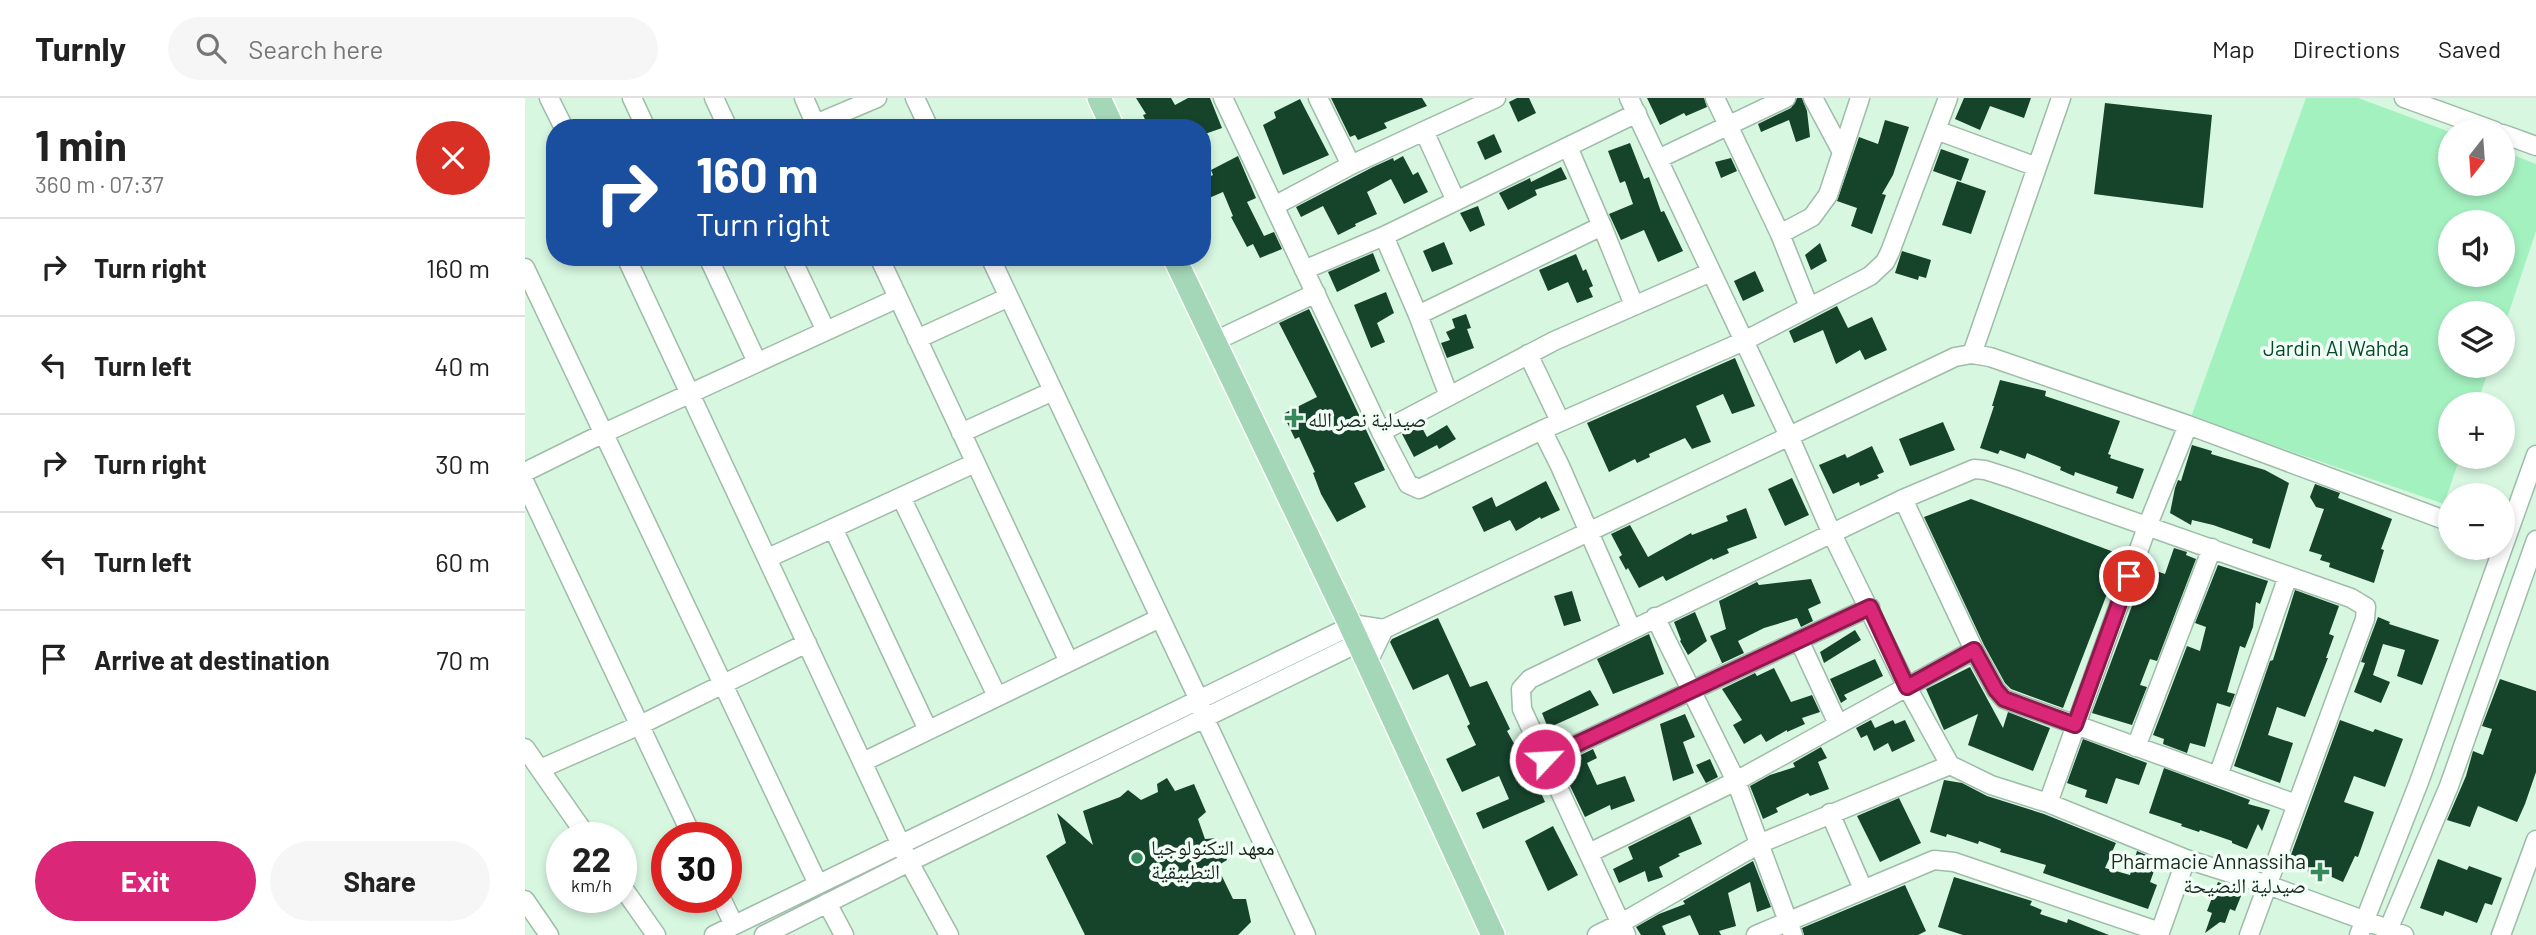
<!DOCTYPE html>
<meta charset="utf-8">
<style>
:root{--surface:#fff;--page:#f6f6f6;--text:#222;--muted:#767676;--line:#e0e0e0;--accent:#db2777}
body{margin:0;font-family:Barlow,"Noto Naskh Arabic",sans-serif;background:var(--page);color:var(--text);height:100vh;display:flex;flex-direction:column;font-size:26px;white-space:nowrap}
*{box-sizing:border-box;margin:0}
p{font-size:23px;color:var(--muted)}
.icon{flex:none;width:38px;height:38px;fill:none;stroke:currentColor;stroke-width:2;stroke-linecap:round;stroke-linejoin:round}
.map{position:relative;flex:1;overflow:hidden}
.drawer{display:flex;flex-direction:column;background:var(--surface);width:525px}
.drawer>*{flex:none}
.guide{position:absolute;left:21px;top:21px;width:665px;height:147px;border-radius:28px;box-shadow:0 4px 10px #0003;background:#1a4fa0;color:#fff;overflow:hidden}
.needle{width:46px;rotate:197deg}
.tools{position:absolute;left:1913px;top:21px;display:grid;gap:14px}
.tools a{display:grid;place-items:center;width:77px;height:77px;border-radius:50%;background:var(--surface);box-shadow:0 4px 10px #0003;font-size:35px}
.speed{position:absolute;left:21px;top:724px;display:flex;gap:14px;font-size:35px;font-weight:700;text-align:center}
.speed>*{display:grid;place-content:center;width:91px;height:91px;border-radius:50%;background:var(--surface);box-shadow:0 4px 10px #0003;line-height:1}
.speed small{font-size:18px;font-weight:400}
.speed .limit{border:10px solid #d22;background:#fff;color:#111}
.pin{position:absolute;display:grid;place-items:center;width:60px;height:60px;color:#fff;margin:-30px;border:4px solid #fff;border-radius:50%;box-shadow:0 2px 7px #0007}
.me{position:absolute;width:77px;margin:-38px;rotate:65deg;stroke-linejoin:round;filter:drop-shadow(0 0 5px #0008)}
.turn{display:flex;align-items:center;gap:24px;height:147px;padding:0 35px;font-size:32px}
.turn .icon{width:91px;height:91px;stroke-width:2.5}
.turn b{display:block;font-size:49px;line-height:60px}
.round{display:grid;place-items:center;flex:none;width:74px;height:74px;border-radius:37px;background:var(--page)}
.head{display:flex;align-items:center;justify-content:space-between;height:119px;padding:0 35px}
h1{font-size:42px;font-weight:700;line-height:52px}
.action{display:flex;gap:14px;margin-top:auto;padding:14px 35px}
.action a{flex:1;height:80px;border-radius:42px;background:var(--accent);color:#fff;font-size:28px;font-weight:700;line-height:80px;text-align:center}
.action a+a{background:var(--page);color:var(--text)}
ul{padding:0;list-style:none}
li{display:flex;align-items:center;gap:21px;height:98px;padding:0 35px;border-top:2px solid var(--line)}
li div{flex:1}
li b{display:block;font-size:26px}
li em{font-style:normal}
header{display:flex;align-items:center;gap:42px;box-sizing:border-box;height:98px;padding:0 35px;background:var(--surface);border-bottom:2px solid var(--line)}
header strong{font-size:33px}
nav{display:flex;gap:38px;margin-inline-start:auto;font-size:24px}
.search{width:490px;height:63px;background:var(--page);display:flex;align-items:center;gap:18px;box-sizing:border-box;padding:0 24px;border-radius:38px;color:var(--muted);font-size:26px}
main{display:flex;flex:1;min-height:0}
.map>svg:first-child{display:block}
.green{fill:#a4f1c0;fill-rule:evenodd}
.building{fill:#16442b}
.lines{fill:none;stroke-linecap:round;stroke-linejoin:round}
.minor-casing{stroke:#9ebca8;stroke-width:21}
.major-casing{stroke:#fff;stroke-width:26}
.minor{stroke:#fff;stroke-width:18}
.major{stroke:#a4d6b8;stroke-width:23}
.route-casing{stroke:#8e194d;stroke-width:18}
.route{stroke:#db2777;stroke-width:12}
.poi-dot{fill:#36895b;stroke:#f2fff6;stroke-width:2.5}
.labels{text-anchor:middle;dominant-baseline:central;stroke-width:7;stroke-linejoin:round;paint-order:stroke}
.park-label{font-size:21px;fill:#034929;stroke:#f2fff6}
.poi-label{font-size:21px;fill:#1a261f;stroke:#f2fff6;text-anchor:start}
</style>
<header>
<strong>Turnly</strong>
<div class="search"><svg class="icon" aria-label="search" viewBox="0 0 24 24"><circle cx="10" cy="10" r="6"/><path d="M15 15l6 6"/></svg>Search here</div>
<nav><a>Map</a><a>Directions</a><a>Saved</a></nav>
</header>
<main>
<section class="drawer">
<div class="head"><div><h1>1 min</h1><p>360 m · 07:37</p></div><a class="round" style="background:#d93025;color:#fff"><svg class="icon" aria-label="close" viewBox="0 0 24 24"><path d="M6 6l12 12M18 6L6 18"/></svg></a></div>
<ul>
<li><svg class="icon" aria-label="right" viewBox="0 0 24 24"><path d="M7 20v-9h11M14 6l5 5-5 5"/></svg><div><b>Turn right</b></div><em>160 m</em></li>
<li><svg class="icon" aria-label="left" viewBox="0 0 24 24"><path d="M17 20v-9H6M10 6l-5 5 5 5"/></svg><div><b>Turn left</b></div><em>40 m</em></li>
<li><svg class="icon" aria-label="right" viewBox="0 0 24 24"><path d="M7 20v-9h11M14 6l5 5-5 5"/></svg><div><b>Turn right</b></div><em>30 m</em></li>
<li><svg class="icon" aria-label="left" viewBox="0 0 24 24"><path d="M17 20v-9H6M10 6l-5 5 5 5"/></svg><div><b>Turn left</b></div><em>60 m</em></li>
<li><svg class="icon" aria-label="arrive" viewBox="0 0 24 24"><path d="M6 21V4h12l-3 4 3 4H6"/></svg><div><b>Arrive at destination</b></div><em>70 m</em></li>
</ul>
<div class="action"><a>Exit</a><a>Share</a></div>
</section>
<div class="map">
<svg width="2011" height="837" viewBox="0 0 2011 837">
<rect width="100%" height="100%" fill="#d7f7e1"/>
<path class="green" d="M1781,0H1833L1925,34V86H1978V53L2011,66V133L1978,232V215H1925V268H1965L1952,306H1925V359H1935L1919,406L1666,319ZM1925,124H1978V177H1925Z"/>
<path class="building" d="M611,0H646L650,7L663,0H685L697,30L677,37V30H624L618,17L621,16Z
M806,0H897L902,8L859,25L862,30L833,42L830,37L825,39Z
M992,0H1004L1011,15L993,24L984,4Z
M1122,0H1179L1182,9L1161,18L1159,15L1135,27Z
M1272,0H1277L1282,13L1285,39L1271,44L1264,22L1236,34L1233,26L1266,10Z
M1439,0H1506L1499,20L1465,8L1455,32L1430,21Z
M775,1L804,57L758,77L738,27L751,20L749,14Z
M1580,5L1687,17L1678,110L1569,96Z
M1360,22L1384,29L1368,77L1357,96L1361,97L1347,136L1326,128L1332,110L1312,103L1334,39L1353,46Z
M969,36L977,54L960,62L952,44Z
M1105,45L1119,81L1124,79L1136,114L1139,113L1158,153L1133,164L1119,132L1096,142L1084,116L1108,106L1100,83L1095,85L1083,53Z
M1416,51L1444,61L1436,83L1408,73Z
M713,58L731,100L722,104L739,138L749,134L757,151L735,160L728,146L722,149L706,119L708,118L698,94L677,103V82L688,77L686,72Z
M878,58L888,77L893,74L903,94L879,106L866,81L842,94L852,116L830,126L831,128L813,137L798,108L776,119L771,109L848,69L868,60L869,63Z
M1206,60L1212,73L1196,80L1190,64Z
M1036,69L1042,81L1010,92L1012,97L983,112L974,95L1005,80L1006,84Z
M1432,83L1461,93L1446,136L1417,127Z
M953,108L960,127L945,134L935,115Z
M919,144L928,166L907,174L898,153Z
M1295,145L1302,163L1286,172L1280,157Z
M1377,153L1406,162L1401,180L1394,178L1393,182L1370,175Z
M848,155L855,173L812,194L803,174Z
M1051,156L1058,173L1061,171L1068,188L1064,190L1068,199L1052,205L1043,184L1023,193L1014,172Z
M1230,173L1239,193L1218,203L1209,183Z
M861,194L869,215L852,225L860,244L846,250L829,207Z
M1312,208L1323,230L1347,219L1362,252L1340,262L1335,252L1311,266L1298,232L1269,245L1264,233Z
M784,211L860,372L829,385L841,409L812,424L796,396L788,375L790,374L774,339L770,341L758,316L792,299L754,225Z
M941,216L946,230L942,231L949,250L922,260L916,245L925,242L921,234L930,230L927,221Z
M1210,260L1230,308L1207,316L1198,296L1171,308L1186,344L1167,351L1160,340L1124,356L1125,359L1112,365L1110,361L1084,374L1062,325Z
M1475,282L1521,293L1520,298L1595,323L1583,356L1586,357L1585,360L1619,371L1608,401L1591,395L1593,389L1550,374L1549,378L1535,372L1536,369L1502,355L1500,361L1475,352L1473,356L1455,350L1469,308H1467Z
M1418,324L1430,352L1385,368L1374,341Z
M895,326L902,339L922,327L931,341L914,351L912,347L889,359L877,336Z
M1667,347L1687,353L1686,356L1740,372L1764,385L1745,451L1727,445L1728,441L1688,427L1667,422L1666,427L1645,415L1650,390L1653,382L1656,383Z
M1347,348L1359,374L1352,377L1354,380L1335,388L1334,384L1308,396L1294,367L1320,356L1322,360Z
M1267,380L1284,417L1260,428L1243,391Z
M1021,383L1035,412L1016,421L1015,419L991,433L985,422L959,434L947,409L967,399L971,409Z
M1790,386L1815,395L1813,400L1867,421L1856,451L1859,452L1849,485L1804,469L1805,465L1795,462L1797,457L1784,453L1799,411L1791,409L1785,399Z
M1446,401L1597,457L1538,610L1486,591L1480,585L1459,547L1399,419Z
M1221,410L1232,440L1202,451L1204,455L1188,462L1187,460L1141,483L1138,478L1114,490L1103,470L1101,472L1094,459L1097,457L1086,436L1105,427L1123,459L1166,435L1167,437L1203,423L1201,418Z
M1649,450L1662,454L1661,457L1671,461L1632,563L1625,561L1615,587L1622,589L1607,627L1567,615L1614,489L1619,491L1625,471L1640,476Z
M1693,467L1743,483L1735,506L1731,504L1728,529L1720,550L1715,548L1702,594L1710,596L1705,609L1692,605L1680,649L1665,645L1662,655L1638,646L1639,641L1628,637L1662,548L1675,553L1681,529L1670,525Z
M1286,481L1296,505L1283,511L1288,523L1276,529L1272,520L1239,530L1213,543L1219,555L1189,569L1197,565L1185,538L1201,531L1194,503L1232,484L1234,487Z
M1770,492L1814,508L1804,536L1809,538L1801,560H1803L1780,619L1752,609L1743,637L1768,645L1755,685L1709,668L1745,563L1748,562Z
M1047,493L1056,523L1039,528L1029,498Z
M1170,514L1182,543L1163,557L1155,543L1156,542L1149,524Z
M1853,519L1865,524L1864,526L1914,542L1897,587L1872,578L1880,552L1858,546L1848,577L1865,584L1856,605L1829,594L1840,565L1836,564Z
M913,520L945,589L962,583L985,631L982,633L996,658L1009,690L1013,688L1020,704L958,731L951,715L984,701L974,678L937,694L921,661L951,647L942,628L945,626L923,576L888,592L865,544L867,541Z
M1330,532L1336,542L1299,565L1295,554Z
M1124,536L1139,576L1088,596L1072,561Z
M1350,561L1358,578L1319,597L1322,601L1316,605L1305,581Z
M1445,569L1478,630L1483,614L1525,630L1508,673L1443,647L1453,616L1419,632L1401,591Z
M1249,570L1266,604L1287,597L1295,614L1277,620L1280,626L1262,634V632L1241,644L1236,636L1219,646L1208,627L1217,622L1197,591L1230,575L1232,578Z
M1975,581L2011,593V674L2000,706L1992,724L1953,708L1945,729L1922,722L1941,678L1948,653L1958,657L1967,631L1957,628Z
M1065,592L1074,607L1023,630L1017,615Z
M1160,616L1170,639L1158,644L1169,675L1148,683L1135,626Z
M1346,622L1350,630L1368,622L1370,626L1380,622L1390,643L1367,654L1363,645L1349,653L1342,637L1336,640L1331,630Z
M1815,622L1848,634L1850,631L1878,641L1860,689L1829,678L1819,704L1849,714L1833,759L1830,758L1818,784L1789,771L1787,775L1763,765Z
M1558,641L1622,665L1614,687L1591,680L1582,706L1560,699L1562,692L1542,685Z
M1296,649L1302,660L1293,664L1304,691L1285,698L1283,695L1251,710L1253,714L1238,721L1225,688L1245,677L1270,669L1268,665Z
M1068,651L1072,660L1062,665L1072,687L1100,678L1110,703L1086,712L1085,707L1060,719L1035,667Z
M1185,661L1193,679L1181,685L1171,667Z
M1639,670L1725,702L1723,706L1745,712L1737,733L1733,726L1722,751L1707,745V743L1675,732L1674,734L1656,728L1657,726L1624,715Z
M642,680L650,693L669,686L681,714L673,721L680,741L693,740L702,762L692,768L708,801H721L726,824L713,837H560L521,758L541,745L532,715L568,747L558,713L595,699L603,692L616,702L633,694L632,686Z
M1419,682L1437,685L1462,698L1519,716L1591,745L1580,770L1605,777L1612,753L1633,762L1625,784L1632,787L1623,811L1518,775L1521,767L1475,754L1476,751L1454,743L1453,746L1422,736L1421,739L1405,734Z
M1374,700L1396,745L1355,764L1332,718Z
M1165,718L1177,746L1153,756L1155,758L1134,769L1138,779L1123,784L1120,773L1094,785L1088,771L1108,761L1103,749Z
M1028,728L1053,777L1023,793L1000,743Z
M1913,761L1942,772L1944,768L1977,780L1967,807L1960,805L1952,825L1920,813L1918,818L1895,810Z
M1228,763L1246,809L1232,814L1225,784L1203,795L1211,828L1194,833L1196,837H1174L1165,817L1137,828L1141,837H1116L1111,829L1134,816L1160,806L1158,803Z
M1429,779L1507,803L1505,807L1517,812L1515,816L1542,825L1543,821L1584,837H1438L1413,829Z
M1693,784L1718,793L1710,813L1705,811L1700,825L1695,824L1680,835L1687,815L1682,813Z
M1380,787L1401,833L1393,837H1279L1277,830Z"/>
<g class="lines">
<g class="minor-casing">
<path id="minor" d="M24,0L39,30
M107,0L121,30
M189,0L203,30
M279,0L292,30
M390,0L404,30
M698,0L856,334L883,386L894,391L1017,332L1219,243L1345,178L1360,164L1365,154L1423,0
M793,0L826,67L899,33L931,103
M1104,0L1265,340L1307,436L1382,589L1425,667L1466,687L1523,705L1661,761L1743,787L1879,837
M1190,0L1255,136L1284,209
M1288,0L1317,54
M1879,0L1970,33
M281,30L352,0
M1411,32L1512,69
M899,33L971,0
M1978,36L2011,48
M1043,49L1077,128
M1133,61L1261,0
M749,108L826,67
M1255,136L1287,119L1303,97L1335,0
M859,138L1112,15
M101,159L384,764L424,837
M183,159L232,264
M266,159L301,233
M354,159L544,564
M465,159L674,602L679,619L781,837
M0,170L293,786
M779,172L859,138L893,217L1077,128L1109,207
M893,217L924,298
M392,241L484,199
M688,244L791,195
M1003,256L1035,323
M1447,256L1465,259L1663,327L1925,424
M1017,332L1035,368L1106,530
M856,334L1029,243L1186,174
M436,335L528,293
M0,374L79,335L373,200
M0,385L168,740
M376,399L472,598
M1378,401L1449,552L1471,592L1479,601L1771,706
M308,430L403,632
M243,460L450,365
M1130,519L1211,683L1268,837
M822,520L833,527L859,531C1049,440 1241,351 1430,259L1447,256L1536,0
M1274,542L1313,626
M842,566L859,531
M1611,649L1687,450
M0,650L63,740
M1020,661L1345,509
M338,664L635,520
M15,671L115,627L282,545
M1693,678L1763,478
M1523,705L1622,429L1663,327
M1305,715L1338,791
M1064,755L1211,683L1449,552
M96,787L131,837
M196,800L209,827
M0,802L24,837
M302,805L319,837
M189,837L826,528
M239,837L384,764L833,545
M1072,837L1096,825L1236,745L1425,667
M1101,837L997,611L996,591L1005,581L1378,401L1449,371L1460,372L1488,381L1826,500L1841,509L1840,521L1724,837
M1231,837L1409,762L1429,764L1635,834
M1634,837L1661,761
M1834,837L1894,684L2011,357
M1861,837L1924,688L2011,442
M1976,837L2011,742"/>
</g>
<g class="major-casing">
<path id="major" d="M574,0L588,30
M649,159L822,520L968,837"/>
</g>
<use href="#minor" class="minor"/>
<use href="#major" class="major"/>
</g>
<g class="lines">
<g class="route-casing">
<path id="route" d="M1020,661L1345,509L1382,589L1449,552L1471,592L1479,601L1550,627L1604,478"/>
</g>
<use href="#route" class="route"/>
</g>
<g class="poi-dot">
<path d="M765.5 309.5h7v7h7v7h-7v7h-7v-7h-7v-7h7z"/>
<circle cx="612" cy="760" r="7"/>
<path d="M1791.5 763.5h7v7h7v7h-7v7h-7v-7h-7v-7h7z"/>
</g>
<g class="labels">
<g class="park-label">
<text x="1811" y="249">Jardin Al Wahda</text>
</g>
<g class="poi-label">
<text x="783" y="320">صيدلية نصر الله</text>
<text x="626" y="748">معهد التكنولوجيا<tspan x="626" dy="24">التطبيقية</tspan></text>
<text x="1781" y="762" text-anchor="end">Pharmacie Annassiha<tspan x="1781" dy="24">صيدلية النصيحة</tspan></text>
</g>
</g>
</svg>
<div class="tools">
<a><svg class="needle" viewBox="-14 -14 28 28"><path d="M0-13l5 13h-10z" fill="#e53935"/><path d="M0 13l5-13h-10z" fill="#767676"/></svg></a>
<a><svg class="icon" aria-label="sound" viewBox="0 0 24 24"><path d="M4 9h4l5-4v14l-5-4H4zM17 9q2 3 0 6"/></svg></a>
<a><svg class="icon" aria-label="layers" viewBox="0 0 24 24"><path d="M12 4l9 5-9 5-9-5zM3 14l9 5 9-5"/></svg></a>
<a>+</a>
<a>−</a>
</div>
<div class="speed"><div>22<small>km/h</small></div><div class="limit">30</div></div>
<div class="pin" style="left:1604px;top:478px;background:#d93025"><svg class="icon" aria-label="arrive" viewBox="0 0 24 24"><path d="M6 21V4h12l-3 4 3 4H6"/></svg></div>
<svg class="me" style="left:1020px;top:661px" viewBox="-20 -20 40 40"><circle r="17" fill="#db2777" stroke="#fff" stroke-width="3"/><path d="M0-11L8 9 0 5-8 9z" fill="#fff"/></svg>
<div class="guide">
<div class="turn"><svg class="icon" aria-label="right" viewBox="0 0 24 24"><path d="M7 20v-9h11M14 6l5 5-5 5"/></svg><div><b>160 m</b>Turn right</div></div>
</div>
</div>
</main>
